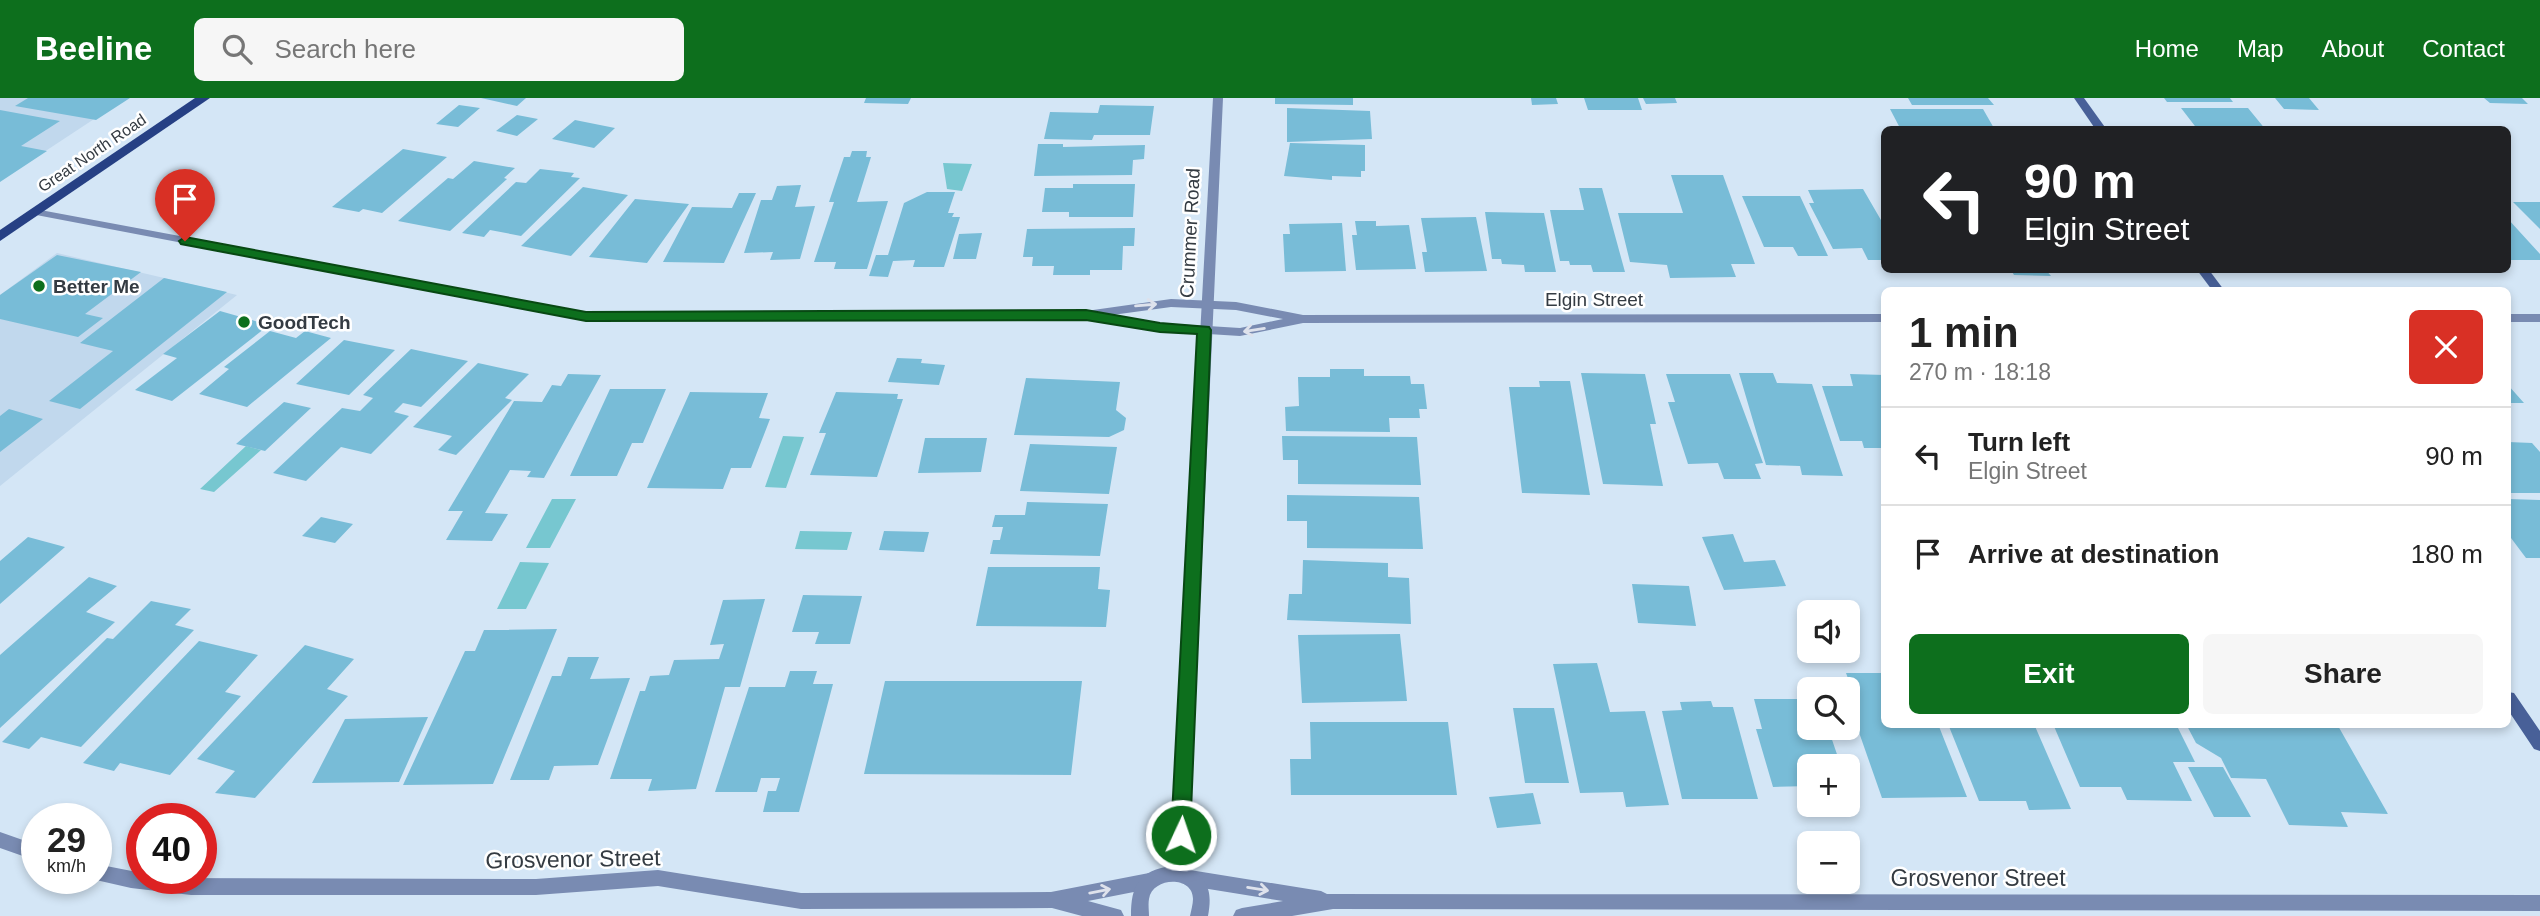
<!DOCTYPE html>
<meta charset="utf-8">
<style>
:root{--surface:#fff;--page:#f6f6f6;--text:#222;--muted:#767676;--line:#e0e0e0;--accent:#0d6f1d}
body{margin:0;font-family:Helvetica,sans-serif;background:var(--page);color:var(--text);height:100vh;display:flex;flex-direction:column;font-size:26px;white-space:nowrap}
*{box-sizing:border-box;margin:0}
p{font-size:23px;color:var(--muted)}
.icon{flex:none;width:38px;height:38px;fill:none;stroke:currentColor;stroke-width:2;stroke-linecap:round;stroke-linejoin:round}
.map{position:relative;flex:1;overflow:hidden}
.side{position:absolute;left:1881px;top:189px;width:630px;height:441px;display:flex;flex-direction:column;background:var(--surface);border-radius:10px;box-shadow:0 4px 10px #0003}
.side>*{flex:none}
.top-card{position:absolute;left:1881px;top:28px;width:630px;height:147px;border-radius:10px;box-shadow:0 4px 10px #0003;background:#202124;color:#fff;overflow:hidden}
.controls{position:absolute;left:1797px;top:502px;display:grid;gap:14px}
.controls a{display:grid;place-items:center;width:63px;height:63px;border-radius:10px;background:var(--surface);box-shadow:0 4px 10px #0003;font-size:35px}
.speed{position:absolute;left:21px;top:705px;display:flex;gap:14px;font-size:35px;font-weight:700;text-align:center}
.speed>*{display:grid;place-content:center;width:91px;height:91px;border-radius:50%;background:var(--surface);box-shadow:0 4px 10px #0003;line-height:1}
.speed small{font-size:18px;font-weight:400}
.speed .limit{border:10px solid #d22;background:#fff;color:#111}
.pin{position:absolute;display:grid;place-items:center;width:60px;height:60px;color:#fff;margin:-72px -30px;border-radius:50% 50% 50% 0;rotate:-45deg;box-shadow:0 0 7px #0007}
.pin .icon{rotate:45deg}
.me{position:absolute;width:77px;margin:-38px;rotate:3deg;stroke-linejoin:round;filter:drop-shadow(0 0 5px #0008)}
.turn{display:flex;align-items:center;gap:24px;height:147px;padding:0 28px;font-size:32px}
.turn .icon{width:91px;height:91px;stroke-width:2.5}
.turn b{display:block;font-size:49px;line-height:60px}
.round{display:grid;place-items:center;flex:none;width:74px;height:74px;border-radius:10px;background:var(--page)}
.head{display:flex;align-items:center;justify-content:space-between;height:119px;padding:0 28px}
h1{font-size:42px;font-weight:800;line-height:52px}
.cta{display:flex;gap:14px;margin-top:auto;padding:14px 28px}
.cta a{flex:1;height:80px;border-radius:10px;background:var(--accent);color:#fff;font-size:28px;font-weight:800;line-height:80px;text-align:center}
.cta a+a{background:var(--page);color:var(--text)}
ul{padding:0;list-style:none}
li{display:flex;align-items:center;gap:21px;height:98px;padding:0 28px;border-top:2px solid var(--line)}
li div{flex:1}
li b{display:block;font-size:26px}
li em{font-style:normal}
header{display:flex;align-items:center;gap:42px;box-sizing:border-box;height:98px;padding:0 35px;background:var(--accent);color:#fff}
header strong{font-size:33px}
nav{display:flex;gap:38px;margin-inline-start:auto;font-size:24px}
.search{width:490px;height:63px;background:var(--page);display:flex;align-items:center;gap:18px;box-sizing:border-box;padding:0 24px;border-radius:10px;color:var(--muted);font-size:26px}
.map>svg:first-child{display:block}
.built{fill:#c1d8ed}
.water{fill:#77c7d0}
.building{fill:#78bcd7}
.lines{fill:none;stroke-linecap:round;stroke-linejoin:round}
.minor{fill:#798bb2;fill-rule:evenodd}
.tertiary{fill:#798bb2;fill-rule:evenodd}
.secondary{fill:#486098;fill-rule:evenodd}
.primary{fill:#264084;fill-rule:evenodd}
.oneway{stroke:#dee2ec}
.route{fill:#0d6f1d;stroke:#084813;stroke-width:2}
.poi-dot{fill:#0d6f1d;stroke:#fff;stroke-width:2.5}
.labels{text-anchor:middle;dominant-baseline:central;stroke-width:5;stroke-linejoin:round;paint-order:stroke}
.far-street-label{font-size:16px;fill:#343b42;stroke:#fff}
.street-label{font-size:19px;fill:#343b42;stroke:#fff}
.poi-label{font-size:19px;font-weight:bold;fill:#343b42;stroke:#fff;text-anchor:start}
.near-street-label{font-size:23px;fill:#343b42;stroke:#fff}
</style>
<header>
<strong>Beeline</strong>
<div class="search"><svg class="icon" aria-label="search" viewBox="0 0 24 24"><circle cx="10" cy="10" r="6"/><path d="M15 15l6 6"/></svg>Search here</div>
<nav><a>Home</a><a>Map</a><a>About</a><a>Contact</a></nav>
</header>
<div class="map">
<svg width="2540" height="818" viewBox="0 0 2540 818">
<rect width="100%" height="100%" fill="#d4e6f6"/>
<path class="built" d="M0,0H126L0,83Z
M57,155L237,197L0,388V197Z"/>
<path class="water" d="M943,65L972,66L962,93L947,91Z
M783,338L804,339L786,390L765,389Z
M246,348L261,352L214,394L200,391Z
M552,401H576L550,450H526Z
M800,433L852,434L847,452L795,451Z
M520,464L549,465L526,511H497Z"/>
<path class="building" d="M28,0H130L96,22L15,8Z
M481,0H526L517,8Z
M866,0H911L908,6L864,5Z
M1275,0H1353V7L1275,6Z
M1531,0H1556L1558,6L1532,7Z
M1584,0H1638L1642,12H1588Z
M1643,0H1675L1677,5L1646,6Z
M1908,0H1988L1994,7H1912Z
M2164,0H2230L2233,4H2167Z
M2275,0H2309L2319,12L2284,11Z
M2484,0H2522L2528,6L2490,5Z
M459,7L480,10L458,29L436,26Z
M1100,7L1154,8L1150,37H1094L1092,42L1044,41L1050,14L1098,15Z
M1287,10L1370,13L1372,41L1287,44Z
M2181,10H2248L2266,32H2198Z
M1890,11H1983L1995,32H1901Z
M0,12L60,23L21,48L47,53L0,84Z
M517,17L538,21L517,38L496,33Z
M575,22L615,30L594,50L552,41Z
M1290,45L1365,47V73H1361V79L1332,78V82L1284,78Z
M1038,46H1063V49L1145,47L1144,61L1133,62L1132,77L1034,78Z
M403,51L447,59L382,115L363,111L359,114L332,109Z
M852,53H867L866,59H871L857,104L888,103L867,171H834L836,164H814L834,104H829L844,59H850Z
M474,63L515,70L504,80L507,81L450,133L398,123L448,80L453,81Z
M540,71L574,75L571,79L580,80L521,138L490,132L484,139L462,135L516,84L526,85Z
M1671,77H1723L1755,166H1731L1736,179L1670,180L1667,167L1630,164L1618,115H1683Z
M1073,86H1135L1133,119H1069V114H1042L1045,90H1073Z
M801,87L795,109L815,108L800,161L770,162L773,154L744,155L761,102H772L777,88Z
M583,89L628,97L571,158L521,148Z
M1579,90H1602L1625,174H1593L1591,167H1570L1569,163H1560L1550,112H1584Z
M1863,91L1885,129V162H1868L1862,150L1833,151L1809,105H1814L1808,92Z
M927,94H955L948,115H954L952,119H960L944,169H913L915,162L893,163L888,179L869,178L876,157H888L904,105Z
M739,95H756L724,165L663,164L692,109L732,110Z
M1742,98H1800L1828,158H1798L1793,149H1764Z
M635,101L689,106L647,165L589,159Z
M2513,104H2540V131Z
M1485,114L1544,115L1556,174H1525L1524,167L1502,166L1501,161H1492Z
M1476,119L1487,173L1425,174L1422,154H1427L1421,120Z
M2508,121L2540,156V162H2508Z
M1355,123H1376V128L1409,127L1416,171L1356,172L1352,137H1357Z
M1342,125L1346,173L1285,174L1283,136H1290L1289,126Z
M1135,130L1134,148H1123L1122,172H1090V177H1053L1054,168H1032L1033,159H1023L1027,131Z
M982,135L976,161H953L959,136Z
M57,157L141,174L85,216L103,220L78,239L0,221V197Z
M2011,172H2046L2051,178L2014,177Z
M164,180L227,194L80,311L49,303L113,253L80,245Z
M220,213L269,227L172,303L135,292L177,260L163,256Z
M270,233L296,240L305,233L331,240L247,309L199,296L229,271L224,269Z
M344,242L395,252L349,297L296,286Z
M411,251L468,263L421,309L403,305L394,314L409,318L371,356L341,349L306,383L273,375L342,310L360,313L373,300L363,297Z
M897,260L922,261L921,265L945,267L939,287L888,284Z
M478,265L529,276L505,300L512,302L456,357L438,352L452,338L413,329Z
M1330,271H1364V278H1410L1411,286H1424L1427,311H1419L1420,320H1389L1390,334L1286,333L1285,309L1299,308L1298,279H1330Z
M1581,275L1645,276L1656,326H1650L1663,388L1603,386Z
M1739,275H1773L1777,285L1812,286L1843,378L1802,377L1800,368L1766,367Z
M568,276L601,277L544,380L527,379L531,373L510,372L485,415L508,416L492,443L446,442L463,413H448L514,303L542,304L552,287L561,288Z
M1666,276H1730L1763,365L1755,366L1761,381H1724L1718,365L1688,366L1668,304H1675Z
M1850,276L1885,277V350H1864L1862,343H1840L1822,288H1853Z
M1026,280L1120,284L1116,312L1126,320L1124,332L1109,339L1014,337Z
M1539,283H1570L1590,397L1522,395L1509,289H1540Z
M2508,287L2524,305H2508Z
M610,291H666L643,345H632L617,378H570Z
M690,294L768,295L759,320L770,321L751,370H731L723,391L647,390Z
M836,294L898,296L897,301H903L877,379L810,377L826,335H819Z
M284,304L311,310L265,353L236,346Z
M9,311L43,321L0,354V318Z
M1282,338L1417,339L1421,387L1298,386V362H1283Z
M925,340H987L981,374L918,375Z
M2508,344L2532,345L2540,354V395H2508Z
M1030,346L1117,349L1109,396L1020,393Z
M1287,397L1419,399L1423,451L1307,450V423H1287Z
M2508,401L2540,402V460H2526L2508,436Z
M1027,404L1108,406L1100,458L990,456L993,442H1000L1003,429H992L995,417H1025Z
M321,419L353,426L335,445L302,438Z
M884,433L929,434L924,454L879,452Z
M1733,436L1744,464L1775,462L1786,488L1724,492L1702,439Z
M28,439L65,449L0,506V463Z
M1303,462L1388,465V479L1409,480L1411,526L1287,522L1289,496H1302Z
M988,469H1100L1098,491L1110,492L1106,529L976,528Z
M89,479L117,488L86,514L115,524L0,630V557Z
M1632,486L1689,488L1696,528L1638,525Z
M803,497L862,498L850,546H815L819,534H792Z
M765,501L740,589H725L696,691L648,693L652,681H610L640,593H645L650,578L669,577L674,562L719,561L724,546L710,547L723,502Z
M151,503L191,511L175,527L194,532L81,649L41,639L29,651L2,644L107,540L113,541Z
M557,531L493,686L403,687L465,553H475L484,532Z
M1400,536L1407,603L1302,605L1298,537Z
M199,543L258,557L225,594L241,598L170,677L120,665L114,673L83,665Z
M305,547L354,561L327,591L348,598L255,700L215,695L235,673L197,661Z
M568,559H599L590,581L630,580L598,667L554,668L549,682H510L552,578H561Z
M1597,565L1610,614L1645,613L1669,707L1626,709L1623,694L1580,695L1553,566Z
M790,573H817L813,586H833L799,714H763L768,693H776L780,680H761L757,694H715L749,589H785Z
M1846,575H1885V626H1938L1967,699L1882,700L1848,603V599H1855Z
M885,583H1082L1071,677L864,676Z
M1754,601H1810V630H1828L1841,668H1810V688L1773,689L1756,631H1762Z
M1711,603L1713,609H1733L1758,701H1682L1662,613L1682,612L1680,604Z
M1513,610H1554L1569,685H1525Z
M428,619L399,684L312,685L345,621Z
M1310,624H1448L1457,697H1291L1290,661H1311Z
M1948,626H2034L2071,711L2029,712L2026,703H1979Z
M2053,626H2176L2195,664H2173L2192,703L2127,702L2121,689H2080Z
M2186,626H2337L2388,716L2341,714L2348,729L2289,727L2266,681L2231,680L2221,660L2196,645Z
M2188,669H2223L2251,719H2214Z
M1533,695L1541,726L1497,730L1489,699Z"/>
<g class="lines">
<path class="minor" d="M35,111L586,214L1086,213L1171,201L1236,204L1303,217L1885,216V224L1303,225L1240,238L1160,233L1097,223L1092,220L586,222L31,116L29,114ZM1171,209L1236,212L1283,221L1240,230L1160,225L1112,217Z
M2508,216H2540V224H2508Z
M0,734L37,747V763L0,750Z
M96,766L142,775V780L536,781L658,772L801,795L1051,794L1149,775L1155,777L1158,783L1155,789L1149,791L1088,803L1121,812L1124,818H1082L1052,810L801,811L658,788L536,797H191L131,790L96,782L92,780H96Z
M1190,772L1321,793L1327,796L2540,797V813L1333,811L1292,818H1233L1236,812L1242,810L1283,803L1190,788L1184,786L1181,780L1184,774Z"/>
<path class="tertiary" d="M1213,0H1223L1188,771C1210,781 1212,796 1208,818H1190C1191,813 1193,806 1193,801C1193,777 1152,779 1149,801C1148,806 1149,813 1149,818H1131C1131,787 1139,773 1171,768Z"/>
<path class="secondary" d="M2074,0H2084L2107,32H2096Z
M2197,172H2209L2224,192H2212Z
M2508,594L2514,595L2540,633V653L2534,651L2508,612Z"/>
<path class="primary" d="M195,0H210L0,143V132Z"/>
</g>
<defs><path id="oneway-shaft" d="M-6 0H5M1.5-3L5.5 0L1.5 3" fill="none" stroke-width="1.6" stroke-linecap="round" stroke-linejoin="round" transform="scale(1.75)"/></defs>
<g class="oneway">
<use href="#oneway-shaft" transform="translate(1146 207) rotate(-5)"/>
<use href="#oneway-shaft" transform="translate(1254 232) rotate(171)"/>
<use href="#oneway-shaft" transform="translate(1258 791) rotate(9)"/>
<use href="#oneway-shaft" transform="translate(1100 793) rotate(-11)"/>
</g>
<path class="route" d="M185,139L586,214L1086,212L1160,225L1209,229L1211,232L1190,737L1187,743L1181,745L1174,743L1171,737L1197,236L1160,234L1086,222L586,223L181,146L179,143Z"/>
<g class="poi-dot">
<circle cx="39" cy="188" r="7"/>
<circle cx="244" cy="224" r="7"/>
</g>
<g class="labels">
<g class="far-street-label">
<text transform="translate(92 55) rotate(-34)">Great North Road</text>
</g>
<g class="street-label">
<text transform="translate(1190 135) rotate(-87)">Crummer Road</text>
<text x="1594" y="201">Elgin Street</text>
</g>
<g class="poi-label">
<text x="53" y="188">Better Me</text>
<text x="258" y="224">GoodTech</text>
</g>
<g class="near-street-label">
<text transform="translate(573 761) rotate(-1)">Grosvenor Street</text>
<text x="1978" y="780">Grosvenor Street</text>
</g>
</g>
</svg>
<div class="controls">
<a><svg class="icon" aria-label="sound" viewBox="0 0 24 24"><path d="M4 9h4l5-4v14l-5-4H4zM17 9q2 3 0 6"/></svg></a>
<a><svg class="icon" aria-label="search" viewBox="0 0 24 24"><circle cx="10" cy="10" r="6"/><path d="M15 15l6 6"/></svg></a>
<a>+</a>
<a>−</a>
</div>
<div class="speed"><div>29<small>km/h</small></div><div class="limit">40</div></div>
<div class="pin" style="left:185px;top:143px;background:#d93025"><svg class="icon" aria-label="arrive" viewBox="0 0 24 24"><path d="M6 21V4h12l-3 4 3 4H6"/></svg></div>
<svg class="me" style="left:1181px;top:737px" viewBox="-20 -20 40 40"><circle r="17" fill="#0d6f1d" stroke="#fff" stroke-width="3"/><path d="M0-11L8 9 0 5-8 9z" fill="#fff"/></svg>
<div class="top-card">
<div class="turn"><svg class="icon" aria-label="left" viewBox="0 0 24 24"><path d="M17 20v-9H6M10 6l-5 5 5 5"/></svg><div><b>90 m</b>Elgin Street</div></div>
</div>
<section class="side">
<div class="head"><div><h1>1 min</h1><p>270 m · 18:18</p></div><a class="round" style="background:#d93025;color:#fff"><svg class="icon" aria-label="close" viewBox="0 0 24 24"><path d="M6 6l12 12M18 6L6 18"/></svg></a></div>
<ul>
<li><svg class="icon" aria-label="left" viewBox="0 0 24 24"><path d="M17 20v-9H6M10 6l-5 5 5 5"/></svg><div><b>Turn left</b><p>Elgin Street</p></div><em>90 m</em></li>
<li><svg class="icon" aria-label="arrive" viewBox="0 0 24 24"><path d="M6 21V4h12l-3 4 3 4H6"/></svg><div><b>Arrive at destination</b></div><em>180 m</em></li>
</ul>
<div class="cta"><a>Exit</a><a>Share</a></div>
</section>
</div>
